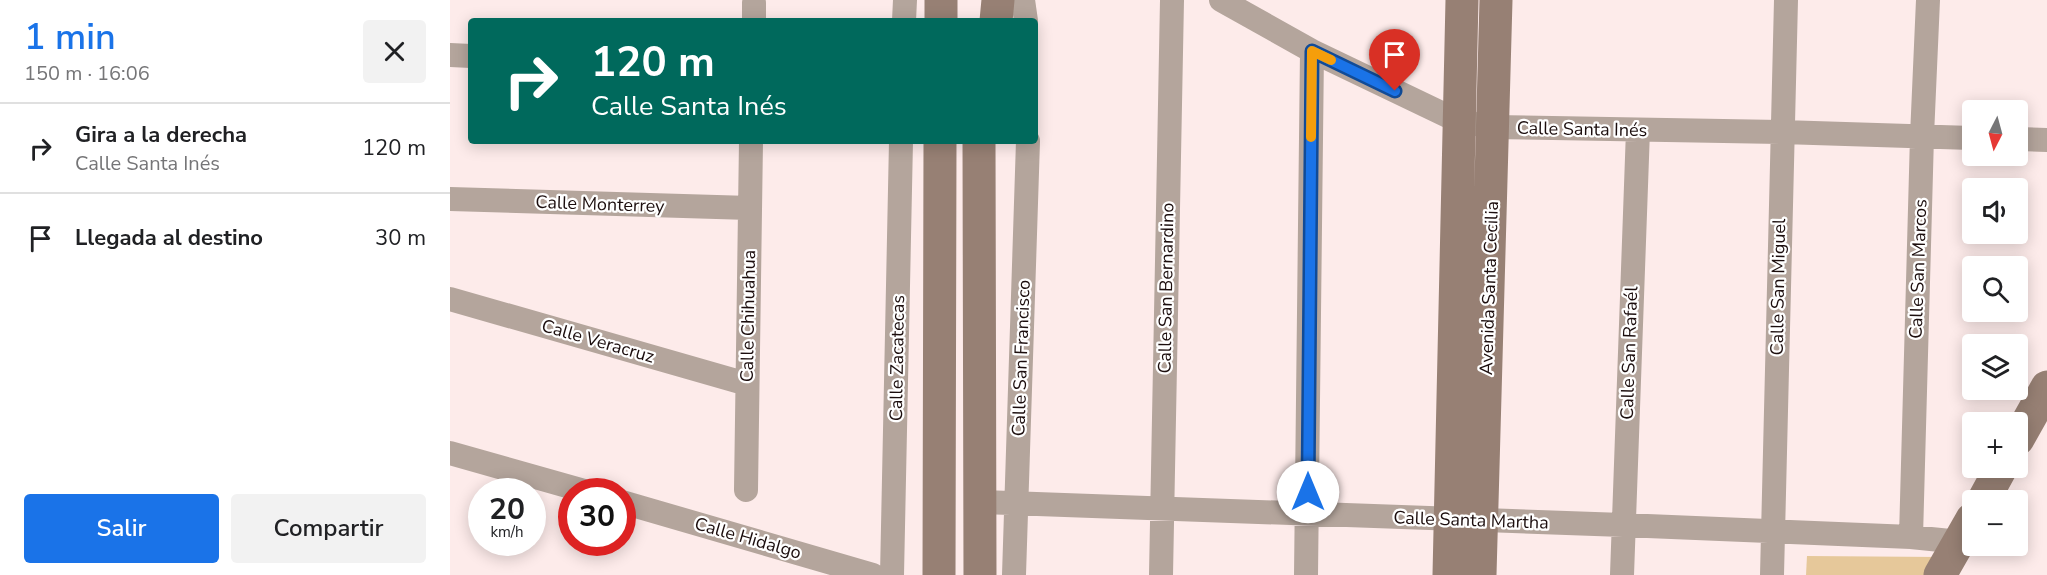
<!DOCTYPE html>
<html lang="es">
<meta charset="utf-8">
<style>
:root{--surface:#fff;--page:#f2f2f2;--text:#202124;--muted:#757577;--line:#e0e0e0;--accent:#1a73e8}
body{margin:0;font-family:"Nunito Sans",sans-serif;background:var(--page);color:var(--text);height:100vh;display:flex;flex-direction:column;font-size:22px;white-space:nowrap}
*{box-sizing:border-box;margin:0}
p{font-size:20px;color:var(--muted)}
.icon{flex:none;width:33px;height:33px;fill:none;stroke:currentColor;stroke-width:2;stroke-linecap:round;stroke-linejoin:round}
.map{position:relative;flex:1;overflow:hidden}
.side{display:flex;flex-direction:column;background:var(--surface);width:450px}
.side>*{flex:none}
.hud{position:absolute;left:18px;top:18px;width:570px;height:126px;border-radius:6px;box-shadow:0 3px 15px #0003;background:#00695c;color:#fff;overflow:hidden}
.needle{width:39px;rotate:186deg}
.controls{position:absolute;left:1512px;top:100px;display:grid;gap:12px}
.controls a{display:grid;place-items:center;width:66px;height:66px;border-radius:6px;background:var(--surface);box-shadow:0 3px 15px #0003;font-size:30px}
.speed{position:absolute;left:18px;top:478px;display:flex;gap:12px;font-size:30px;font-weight:700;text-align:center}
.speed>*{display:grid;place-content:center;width:78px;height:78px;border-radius:50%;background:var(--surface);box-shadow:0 3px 15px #0003;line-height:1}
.speed small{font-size:15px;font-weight:400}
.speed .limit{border:9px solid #d22;background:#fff;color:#111}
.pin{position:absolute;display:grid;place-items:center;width:51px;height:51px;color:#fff;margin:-62px -26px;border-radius:50% 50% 50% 0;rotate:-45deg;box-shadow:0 0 6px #0007}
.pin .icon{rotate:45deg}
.me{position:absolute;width:66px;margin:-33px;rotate:0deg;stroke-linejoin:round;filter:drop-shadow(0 0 4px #0008)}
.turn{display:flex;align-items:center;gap:21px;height:126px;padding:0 24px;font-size:27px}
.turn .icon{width:78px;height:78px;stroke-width:2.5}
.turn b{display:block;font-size:42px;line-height:51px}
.round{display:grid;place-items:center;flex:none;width:63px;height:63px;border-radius:6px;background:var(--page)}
.overview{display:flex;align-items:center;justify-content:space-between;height:102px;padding:0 24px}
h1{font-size:36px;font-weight:600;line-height:45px;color:var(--accent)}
.cta{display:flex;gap:12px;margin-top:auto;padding:12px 24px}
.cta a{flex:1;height:69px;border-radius:6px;background:var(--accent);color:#fff;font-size:24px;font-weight:600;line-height:69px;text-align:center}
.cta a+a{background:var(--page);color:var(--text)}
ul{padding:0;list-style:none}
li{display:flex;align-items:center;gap:18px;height:90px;padding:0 24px;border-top:2px solid var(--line)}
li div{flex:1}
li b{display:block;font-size:22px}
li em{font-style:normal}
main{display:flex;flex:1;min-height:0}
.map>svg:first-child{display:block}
.green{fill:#e6c89a}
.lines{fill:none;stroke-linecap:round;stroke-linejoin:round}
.street{stroke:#b4a59c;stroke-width:24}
.secondary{stroke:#978074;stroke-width:33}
.route-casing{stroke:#114b97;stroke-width:15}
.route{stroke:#1a73e8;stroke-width:10}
.slow{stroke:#f59e0b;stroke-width:10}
.labels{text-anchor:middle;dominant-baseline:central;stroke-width:4.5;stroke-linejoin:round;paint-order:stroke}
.street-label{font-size:18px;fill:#1b0d0d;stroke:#fff}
</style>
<main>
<section class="side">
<div class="overview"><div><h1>1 min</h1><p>150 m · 16:06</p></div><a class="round"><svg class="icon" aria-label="close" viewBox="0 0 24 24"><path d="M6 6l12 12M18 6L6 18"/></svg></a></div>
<ul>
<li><svg class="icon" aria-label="right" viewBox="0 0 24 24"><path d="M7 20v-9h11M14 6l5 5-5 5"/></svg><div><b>Gira a la derecha</b><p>Calle Santa Inés</p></div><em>120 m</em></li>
<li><svg class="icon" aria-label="arrive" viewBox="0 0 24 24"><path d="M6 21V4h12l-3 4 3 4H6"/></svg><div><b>Llegada al destino</b></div><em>30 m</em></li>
</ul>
<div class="cta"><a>Salir</a><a>Compartir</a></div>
</section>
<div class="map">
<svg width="1597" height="575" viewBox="0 0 1597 575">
<rect width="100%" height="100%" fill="#fdebea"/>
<path class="green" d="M1357,556L1491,557L1481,575H1356Z"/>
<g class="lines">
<path class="street" d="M573,0L576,21
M771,0L862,51L1008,121L1043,127L1332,132L1522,138
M304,21V3
M454,21L455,0
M0,55L21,56
M1568,139L1597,140
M0,199L300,208
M0,299L297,384
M0,453L138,492
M296,490L301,141
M172,502L423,575
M531,502L1173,525L1461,537L1510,542
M1461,537L1472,136L1478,0
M442,575L451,141
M564,575L578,141
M711,575L722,0
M856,575L862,51
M1172,575L1188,130
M1322,575L1336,0"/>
<path class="secondary" d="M491,21V0
M546,21L548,0
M529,141L530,575
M1568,439L1597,387
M1533,501L1551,468
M489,575L490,141
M999,575L1012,0
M1030,575L1046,0
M1490,575L1522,519"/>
</g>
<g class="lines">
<g class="route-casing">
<path id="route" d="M858,492L862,51L945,91"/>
</g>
<use href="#route" class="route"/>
<path class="slow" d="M861,137L862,51L881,60"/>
</g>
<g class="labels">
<g class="street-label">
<text transform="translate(1132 129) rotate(1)">Calle Santa Inés</text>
<text transform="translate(150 204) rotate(2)">Calle Monterrey</text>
<text transform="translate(1468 269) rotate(-88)">Calle San Marcos</text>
<text transform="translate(1328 287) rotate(-89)">Calle San Miguel</text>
<text transform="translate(716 288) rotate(-89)">Calle San Bernardino</text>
<text transform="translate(1039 288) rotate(-88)">Avenida Santa Cecilia</text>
<text transform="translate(298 316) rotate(-89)">Calle Chihuahua</text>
<text transform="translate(148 341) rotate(16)">Calle Veracruz</text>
<text transform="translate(1179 353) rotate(-88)">Calle San Rafaél</text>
<text transform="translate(447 358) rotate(-89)">Calle Zacatecas</text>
<text transform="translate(571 358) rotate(-88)">Calle San Francisco</text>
<text transform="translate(1021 520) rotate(2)">Calle Santa Martha</text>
<text transform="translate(298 538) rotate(16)">Calle Hidalgo</text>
</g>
</g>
</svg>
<div class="controls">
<a><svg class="needle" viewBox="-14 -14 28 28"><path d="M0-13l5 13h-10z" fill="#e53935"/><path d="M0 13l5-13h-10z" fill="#757577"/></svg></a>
<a><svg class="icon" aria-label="sound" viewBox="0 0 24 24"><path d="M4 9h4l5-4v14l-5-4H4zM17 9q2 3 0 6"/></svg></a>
<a><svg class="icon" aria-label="search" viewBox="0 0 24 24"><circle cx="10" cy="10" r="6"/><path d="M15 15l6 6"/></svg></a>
<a><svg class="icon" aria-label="layers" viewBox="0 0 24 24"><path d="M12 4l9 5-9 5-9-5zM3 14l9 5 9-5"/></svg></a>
<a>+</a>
<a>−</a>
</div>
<div class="speed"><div>20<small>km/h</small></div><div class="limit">30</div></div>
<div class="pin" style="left:945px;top:91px;background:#d93025"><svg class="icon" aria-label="arrive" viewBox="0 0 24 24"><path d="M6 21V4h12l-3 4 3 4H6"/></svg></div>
<svg class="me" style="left:858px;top:492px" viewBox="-20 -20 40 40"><circle r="19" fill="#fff"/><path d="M0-13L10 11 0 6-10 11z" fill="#1a73e8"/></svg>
<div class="hud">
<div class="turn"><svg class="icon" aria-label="right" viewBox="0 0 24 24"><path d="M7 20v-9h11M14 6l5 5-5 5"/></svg><div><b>120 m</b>Calle Santa Inés</div></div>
</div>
</div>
</main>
